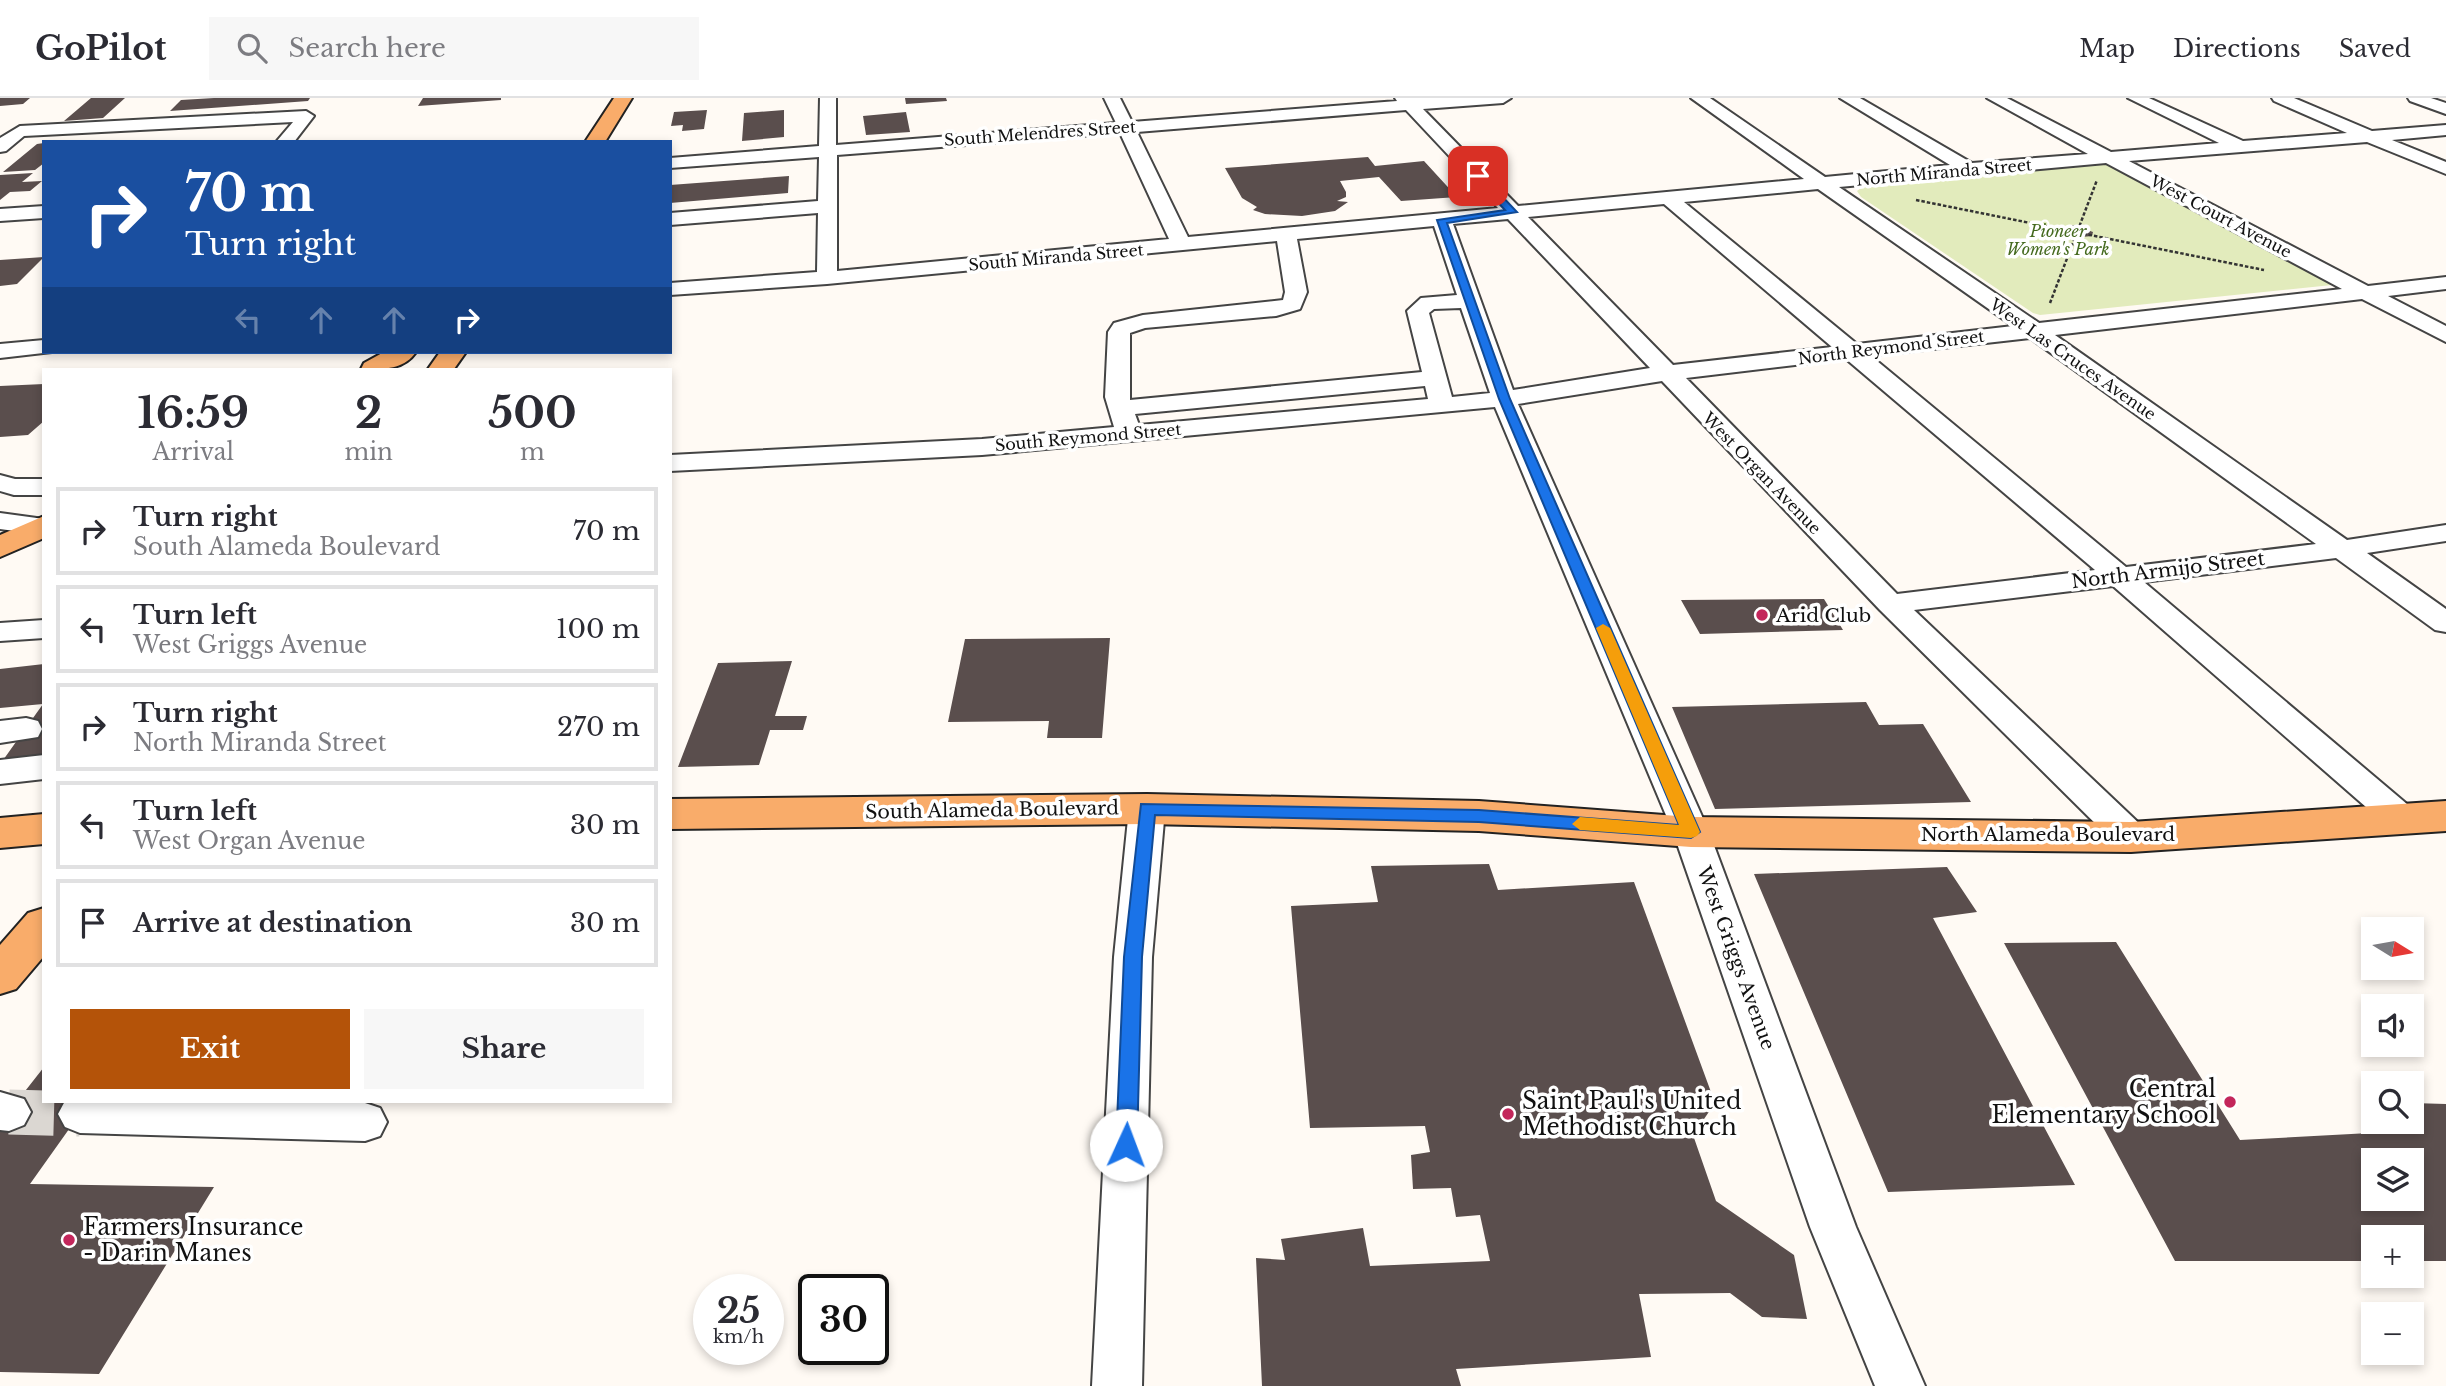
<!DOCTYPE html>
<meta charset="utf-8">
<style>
:root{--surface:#fff;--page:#f7f7f7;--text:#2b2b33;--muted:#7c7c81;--line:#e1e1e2;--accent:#b45309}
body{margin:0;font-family:"Libre Baskerville",serif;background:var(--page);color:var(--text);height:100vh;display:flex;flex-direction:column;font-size:26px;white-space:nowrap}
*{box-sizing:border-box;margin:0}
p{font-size:23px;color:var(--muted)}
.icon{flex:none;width:38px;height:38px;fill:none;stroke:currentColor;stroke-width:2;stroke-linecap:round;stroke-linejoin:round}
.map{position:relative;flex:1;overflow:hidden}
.side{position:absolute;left:42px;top:270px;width:630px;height:735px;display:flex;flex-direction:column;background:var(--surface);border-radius:0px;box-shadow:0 4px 10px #0003}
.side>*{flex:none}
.banner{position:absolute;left:42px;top:42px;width:630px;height:214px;border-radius:0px;box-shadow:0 4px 10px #0003;background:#1a4fa0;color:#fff;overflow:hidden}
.needle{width:46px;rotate:101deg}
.fabs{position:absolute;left:2361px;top:819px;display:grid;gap:14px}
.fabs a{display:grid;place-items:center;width:63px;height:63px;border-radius:0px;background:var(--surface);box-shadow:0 4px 10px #0003;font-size:35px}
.speed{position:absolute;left:693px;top:1176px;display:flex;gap:14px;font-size:35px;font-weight:700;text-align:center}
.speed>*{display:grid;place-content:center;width:91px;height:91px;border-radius:50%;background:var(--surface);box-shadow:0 4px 10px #0003;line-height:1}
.speed small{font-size:18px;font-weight:400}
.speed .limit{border:4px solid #111;border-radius:10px;background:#fff;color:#111}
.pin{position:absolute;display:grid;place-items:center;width:60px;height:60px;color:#fff;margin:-30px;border-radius:14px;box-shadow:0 4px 10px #0006}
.me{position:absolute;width:77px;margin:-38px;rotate:2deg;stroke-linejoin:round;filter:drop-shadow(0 0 5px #0008)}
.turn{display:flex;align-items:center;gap:24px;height:147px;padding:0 28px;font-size:32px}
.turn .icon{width:91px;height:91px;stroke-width:2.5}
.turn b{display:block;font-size:49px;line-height:60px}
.lanes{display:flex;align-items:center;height:66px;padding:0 28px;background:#0003;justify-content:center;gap:35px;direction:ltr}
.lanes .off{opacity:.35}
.eta{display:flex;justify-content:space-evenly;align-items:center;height:119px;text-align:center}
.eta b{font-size:42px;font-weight:700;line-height:49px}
.cta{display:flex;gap:14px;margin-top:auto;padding:14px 28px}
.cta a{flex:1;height:80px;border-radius:0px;background:var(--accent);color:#fff;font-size:28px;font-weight:700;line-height:80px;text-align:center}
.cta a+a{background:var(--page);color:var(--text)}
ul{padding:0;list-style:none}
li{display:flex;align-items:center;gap:21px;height:88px;margin:0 14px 10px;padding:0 14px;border:4px solid var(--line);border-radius:0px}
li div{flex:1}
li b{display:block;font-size:26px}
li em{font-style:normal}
header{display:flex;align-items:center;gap:42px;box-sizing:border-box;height:98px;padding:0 35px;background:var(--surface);border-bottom:2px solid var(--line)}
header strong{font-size:33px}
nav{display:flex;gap:38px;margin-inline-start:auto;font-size:24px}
.search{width:490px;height:63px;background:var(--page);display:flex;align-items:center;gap:18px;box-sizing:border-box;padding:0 24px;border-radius:0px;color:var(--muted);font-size:26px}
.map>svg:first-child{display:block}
.green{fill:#e2ebbc}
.building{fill:#5a4e4d;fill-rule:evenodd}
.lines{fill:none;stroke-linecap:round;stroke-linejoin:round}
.minor-tunnel{stroke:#dbd7d2;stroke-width:45;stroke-dasharray:45 23;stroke-linecap:butt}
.minor-casing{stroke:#444;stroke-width:4}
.major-casing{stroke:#222;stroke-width:4}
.path{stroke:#333;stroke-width:2.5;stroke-dasharray:3.5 2;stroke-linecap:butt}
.minor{fill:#fff;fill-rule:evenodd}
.major{fill:#f9ac6a;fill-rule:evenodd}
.route{fill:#1a73e8;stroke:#114b97;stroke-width:2}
.slow{fill:#f59e0b}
.poi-dot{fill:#c3265b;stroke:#fff;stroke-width:2.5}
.labels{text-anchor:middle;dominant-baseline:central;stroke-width:7;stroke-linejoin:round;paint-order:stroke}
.far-street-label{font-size:16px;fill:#111;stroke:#fff}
.far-park-label{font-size:16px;font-style:italic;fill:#456a1f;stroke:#fff}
.street-label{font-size:19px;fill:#111;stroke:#fff}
.poi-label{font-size:19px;fill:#111;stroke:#fff;text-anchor:start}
.near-poi-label{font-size:23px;fill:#111;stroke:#fff;text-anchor:start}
</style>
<header>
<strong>GoPilot</strong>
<div class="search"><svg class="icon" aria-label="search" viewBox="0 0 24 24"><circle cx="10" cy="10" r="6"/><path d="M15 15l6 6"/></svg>Search here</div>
<nav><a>Map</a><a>Directions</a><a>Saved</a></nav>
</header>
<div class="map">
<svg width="2446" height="1288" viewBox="0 0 2446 1288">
<rect width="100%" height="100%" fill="#fffaf4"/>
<path class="green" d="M2089,66L2107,67L2332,187L2040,217L2033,215L1861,99L1857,93L1865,87Z"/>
<path class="building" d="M0,0H30L23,6L0,8Z
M91,0H125L103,20L64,23Z
M214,0H310L308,3L170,13L181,2Z
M423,0H501V2L418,8Z
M905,0H946L947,3L906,6Z
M707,12L704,31L682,33L683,27L671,28L674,14Z
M784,12V39L742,43L744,15Z
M906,14L910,34L866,37L863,18Z
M44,45V65L35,72L3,74L37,46Z
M1368,59L1375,68L1424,63L1457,99L1401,103L1379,79L1340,83L1346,94V99L1337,103L1348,104L1335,113L1302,118L1265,116L1253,112L1257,109L1242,100L1225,70Z
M33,75L22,84L42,83L30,93L10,94L0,102V77Z
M789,78L788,95L670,105V87Z
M2073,127L2093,134L2092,138L2082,139L2062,132L2063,129Z
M44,159L17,186L0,188V162Z
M44,286V323L28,337L0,339V288Z
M1824,501L1843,532L1700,536L1681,502Z
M1110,540L1102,640H1047L1049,623L948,624L965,541Z
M792,563L775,618H807L803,632H770L759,667L678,669L718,565Z
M44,566V660L1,665L43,606L0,610V571Z
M1866,604L1879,627L1923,626L1971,704L1715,711L1672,609Z
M1489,766L1498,792L1634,784L1715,1005L1693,1037L1716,1103L1794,1157L1807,1221L1762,1219L1730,1195L1639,1196L1651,1259L1456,1271L1461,1288H1262L1256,1160L1285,1162L1281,1141L1363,1130L1370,1168L1490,1163L1480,1117L1456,1119L1451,1090L1413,1091L1411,1057L1430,1054L1425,1028L1310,1030L1291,808L1378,804L1371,768Z
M1947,769L1977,814L1933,820L2075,1087L1888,1094L1754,776Z
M2116,844L2240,1042L2407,1033L2399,1024H2412V1005L2446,1006V1163H2412V1139H2373V1163H2175L2004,845ZM2373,1062H2412V1101H2373Z
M44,969V1003H89L30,1086L214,1089L99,1276L0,1274V1025Z"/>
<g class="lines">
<path class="minor-tunnel" d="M9,1014L80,1016"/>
<g class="minor-casing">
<path id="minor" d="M820,0H836V47L1116,25L1104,0H1120L1132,24L1397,3L1395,0H1511L1503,5L1423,11L1518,108L1804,81L1691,0H1710L1825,79L1950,67L1840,0H1860L1972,65L2088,56L1987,0H2007L2111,54L2219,45L2128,0H2149L2243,43L2347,35L2274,3L2272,0H2294L2372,33L2446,27V37L2392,42L2446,64V76L2367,44L2129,63L2368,188L2446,179V191L2388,198L2446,228V244L2362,201L2055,237L2347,442L2446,427V443L2367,455L2446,511V534L2435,532L2336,460L2144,484L2414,712L2420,721L2414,730L2402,734L2390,730L2113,488L1914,512L2144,730L2149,739L2144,748L2131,752L2118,748L1880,512L1662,283L1518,306L1709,734L1856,1129L1925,1288H1875L1810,1129L1673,734L1495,309L982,357L670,373V357L982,341L1114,329L1105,299L1108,234L1114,225L1143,217L1283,202L1285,194L1277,143L827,186L670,197V185L817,174L818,115L670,127V115L818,103L819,59L670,70V60L819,48ZM1406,12L1498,110L1188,139L1137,34ZM1120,35L1169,141L837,173V57ZM2106,65L2342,191L2039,225L1839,89ZM1818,91L2013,228L1857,246L1684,104ZM1664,106L1832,249L1673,267L1528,119ZM1508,121L1650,270L1513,292L1453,126ZM1434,128L1457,197L1421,200L1407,213L1422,274L1130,302V235L1145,230L1276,218L1300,211L1307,194L1297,141ZM1461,210L1490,295L1452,299L1429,215L1434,211ZM2030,240L2316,446L2126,469L1871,258ZM1846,261L2095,472L1897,496L1686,280ZM1425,288L1428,301L1139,327L1135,316Z
M2408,0H2431L2446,5V16L2410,3Z
M306,13L314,18L294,44H276L293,24L24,38L6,53L0,54V40L20,28Z
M44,108V120L0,123V111Z
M44,242V254H52L0,260V246Z
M0,377L15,381H44V397H14L0,393Z
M0,415L44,421V437L0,431Z
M44,522V540L0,543V525Z
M26,620L38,623L42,631L38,639L0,645V623Z
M44,657V681L0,686V662Z
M1147,698L1159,702L1165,711L1152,859L1142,1288H1092L1114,859L1129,711L1135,702Z
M0,994L24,1001L31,1014L24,1027L9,1033L0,1032Z
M65,1003L365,1005L380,1010L387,1024L380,1038L365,1043L80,1035L65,1029L58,1016Z"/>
</g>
<g class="major-casing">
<path id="major" d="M614,0H632L605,44H585Z
M384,254H416C403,273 381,271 361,271L364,265Z
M440,254H466L454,271H428Z
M44,418V440L0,459V437Z
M1147,696L1479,703L1691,719L2131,724L2446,703V733L2131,754L1691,749L1479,733L1147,726L670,731V701Z
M44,716V746L0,750V720Z
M44,810V858L16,891L0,896V847L28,815Z"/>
</g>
<path class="path" d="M1916,102L2264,172
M2050,205L2097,82"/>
<use href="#minor" class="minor"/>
<use href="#major" class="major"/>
</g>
<path class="route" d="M1475,76H1481L1517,114L1447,125L1510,301L1700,734L1691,740L1479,724L1155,717L1142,859L1137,1047L1134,1054L1126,1056L1119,1054L1116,1047L1124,859L1141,706L1479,712L1679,727L1499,301L1437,122L1505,112L1475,80Z"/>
<path class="slow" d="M1603,526L1610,530L1700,734L1697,738L1691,740L1580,732L1572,726L1580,719L1679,727L1596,530Z"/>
<g class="poi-dot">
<circle cx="1762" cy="517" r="7"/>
<circle cx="2230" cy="1004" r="7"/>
<circle cx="1508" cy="1016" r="7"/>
<circle cx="69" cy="1142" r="7"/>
</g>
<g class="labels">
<g class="far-street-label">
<text transform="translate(1040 35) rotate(-4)">South Melendres Street</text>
<text transform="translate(1944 74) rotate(-5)">North Miranda Street</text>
<text transform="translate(2221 118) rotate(28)">West Court Avenue</text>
<text transform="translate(1056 159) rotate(-5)">South Miranda Street</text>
<text transform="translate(1891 249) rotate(-7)">North Reymond Street</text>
<text transform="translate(2073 261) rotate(35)">West Las Cruces Avenue</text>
<text transform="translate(1088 339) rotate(-5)">South Reymond Street</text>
<text transform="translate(1762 375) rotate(46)">West Organ Avenue</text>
</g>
<g class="far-park-label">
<text x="2058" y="133">Pioneer<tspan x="2058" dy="18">Women's Park</tspan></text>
</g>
<g class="street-label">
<text transform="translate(2168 472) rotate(-7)">North Armijo Street</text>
<text transform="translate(992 712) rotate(-1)">South Alameda Boulevard</text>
<text x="2048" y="736">North Alameda Boulevard</text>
<text transform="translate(1736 860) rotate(70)">West Griggs Avenue</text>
</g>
<g class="poi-label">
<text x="1776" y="517">Arid Club</text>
</g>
<g class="near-poi-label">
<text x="2216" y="991" text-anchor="end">Central<tspan x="2216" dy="26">Elementary School</tspan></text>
<text x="1522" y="1003">Saint Paul's United<tspan x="1522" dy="26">Methodist Church</tspan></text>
<text x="83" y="1129">Farmers Insurance<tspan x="83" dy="26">- Darin Manes</tspan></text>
</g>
</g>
</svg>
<div class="fabs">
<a><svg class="needle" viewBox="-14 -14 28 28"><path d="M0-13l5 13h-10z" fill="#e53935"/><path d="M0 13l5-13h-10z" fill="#7c7c81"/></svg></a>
<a><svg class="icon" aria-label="sound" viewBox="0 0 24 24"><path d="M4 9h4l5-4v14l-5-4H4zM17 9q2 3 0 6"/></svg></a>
<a><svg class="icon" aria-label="search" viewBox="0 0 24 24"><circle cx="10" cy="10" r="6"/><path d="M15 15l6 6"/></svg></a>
<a><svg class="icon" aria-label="layers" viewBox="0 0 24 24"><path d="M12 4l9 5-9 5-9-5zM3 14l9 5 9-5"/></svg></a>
<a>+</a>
<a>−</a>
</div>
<div class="speed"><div>25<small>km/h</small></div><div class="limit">30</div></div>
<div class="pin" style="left:1478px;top:78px;background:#d93025"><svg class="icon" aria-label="arrive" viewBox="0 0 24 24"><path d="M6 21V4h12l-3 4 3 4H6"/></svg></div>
<svg class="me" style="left:1126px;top:1047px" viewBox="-20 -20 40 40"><circle r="19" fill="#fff"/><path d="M0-13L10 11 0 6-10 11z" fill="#1a73e8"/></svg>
<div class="banner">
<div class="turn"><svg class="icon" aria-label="right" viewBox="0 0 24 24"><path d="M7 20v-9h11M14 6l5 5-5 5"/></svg><div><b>70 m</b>Turn right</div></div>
<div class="lanes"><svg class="icon off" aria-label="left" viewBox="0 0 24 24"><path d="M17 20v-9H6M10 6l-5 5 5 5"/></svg><svg class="icon off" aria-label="ahead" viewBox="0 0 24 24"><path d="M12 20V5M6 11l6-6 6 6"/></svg><svg class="icon off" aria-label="ahead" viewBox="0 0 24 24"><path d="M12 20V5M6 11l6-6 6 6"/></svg><svg class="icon" aria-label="right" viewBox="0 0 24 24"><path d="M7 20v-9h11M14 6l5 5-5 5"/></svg></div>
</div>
<section class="side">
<div class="eta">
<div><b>16:59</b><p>Arrival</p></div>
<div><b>2</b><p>min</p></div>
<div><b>500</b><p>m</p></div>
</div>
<ul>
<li><svg class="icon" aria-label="right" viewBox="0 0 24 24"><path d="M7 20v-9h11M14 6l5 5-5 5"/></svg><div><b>Turn right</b><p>South Alameda Boulevard</p></div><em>70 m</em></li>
<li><svg class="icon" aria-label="left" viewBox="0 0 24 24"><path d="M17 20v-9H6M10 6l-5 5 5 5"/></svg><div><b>Turn left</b><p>West Griggs Avenue</p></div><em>100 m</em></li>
<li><svg class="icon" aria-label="right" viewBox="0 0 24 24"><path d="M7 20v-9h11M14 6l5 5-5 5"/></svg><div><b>Turn right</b><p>North Miranda Street</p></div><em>270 m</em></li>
<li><svg class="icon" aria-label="left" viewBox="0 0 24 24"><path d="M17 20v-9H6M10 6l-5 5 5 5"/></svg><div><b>Turn left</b><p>West Organ Avenue</p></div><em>30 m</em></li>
<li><svg class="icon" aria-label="arrive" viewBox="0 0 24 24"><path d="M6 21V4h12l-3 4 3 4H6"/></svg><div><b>Arrive at destination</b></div><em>30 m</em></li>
</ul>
<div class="cta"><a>Exit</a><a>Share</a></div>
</section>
</div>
